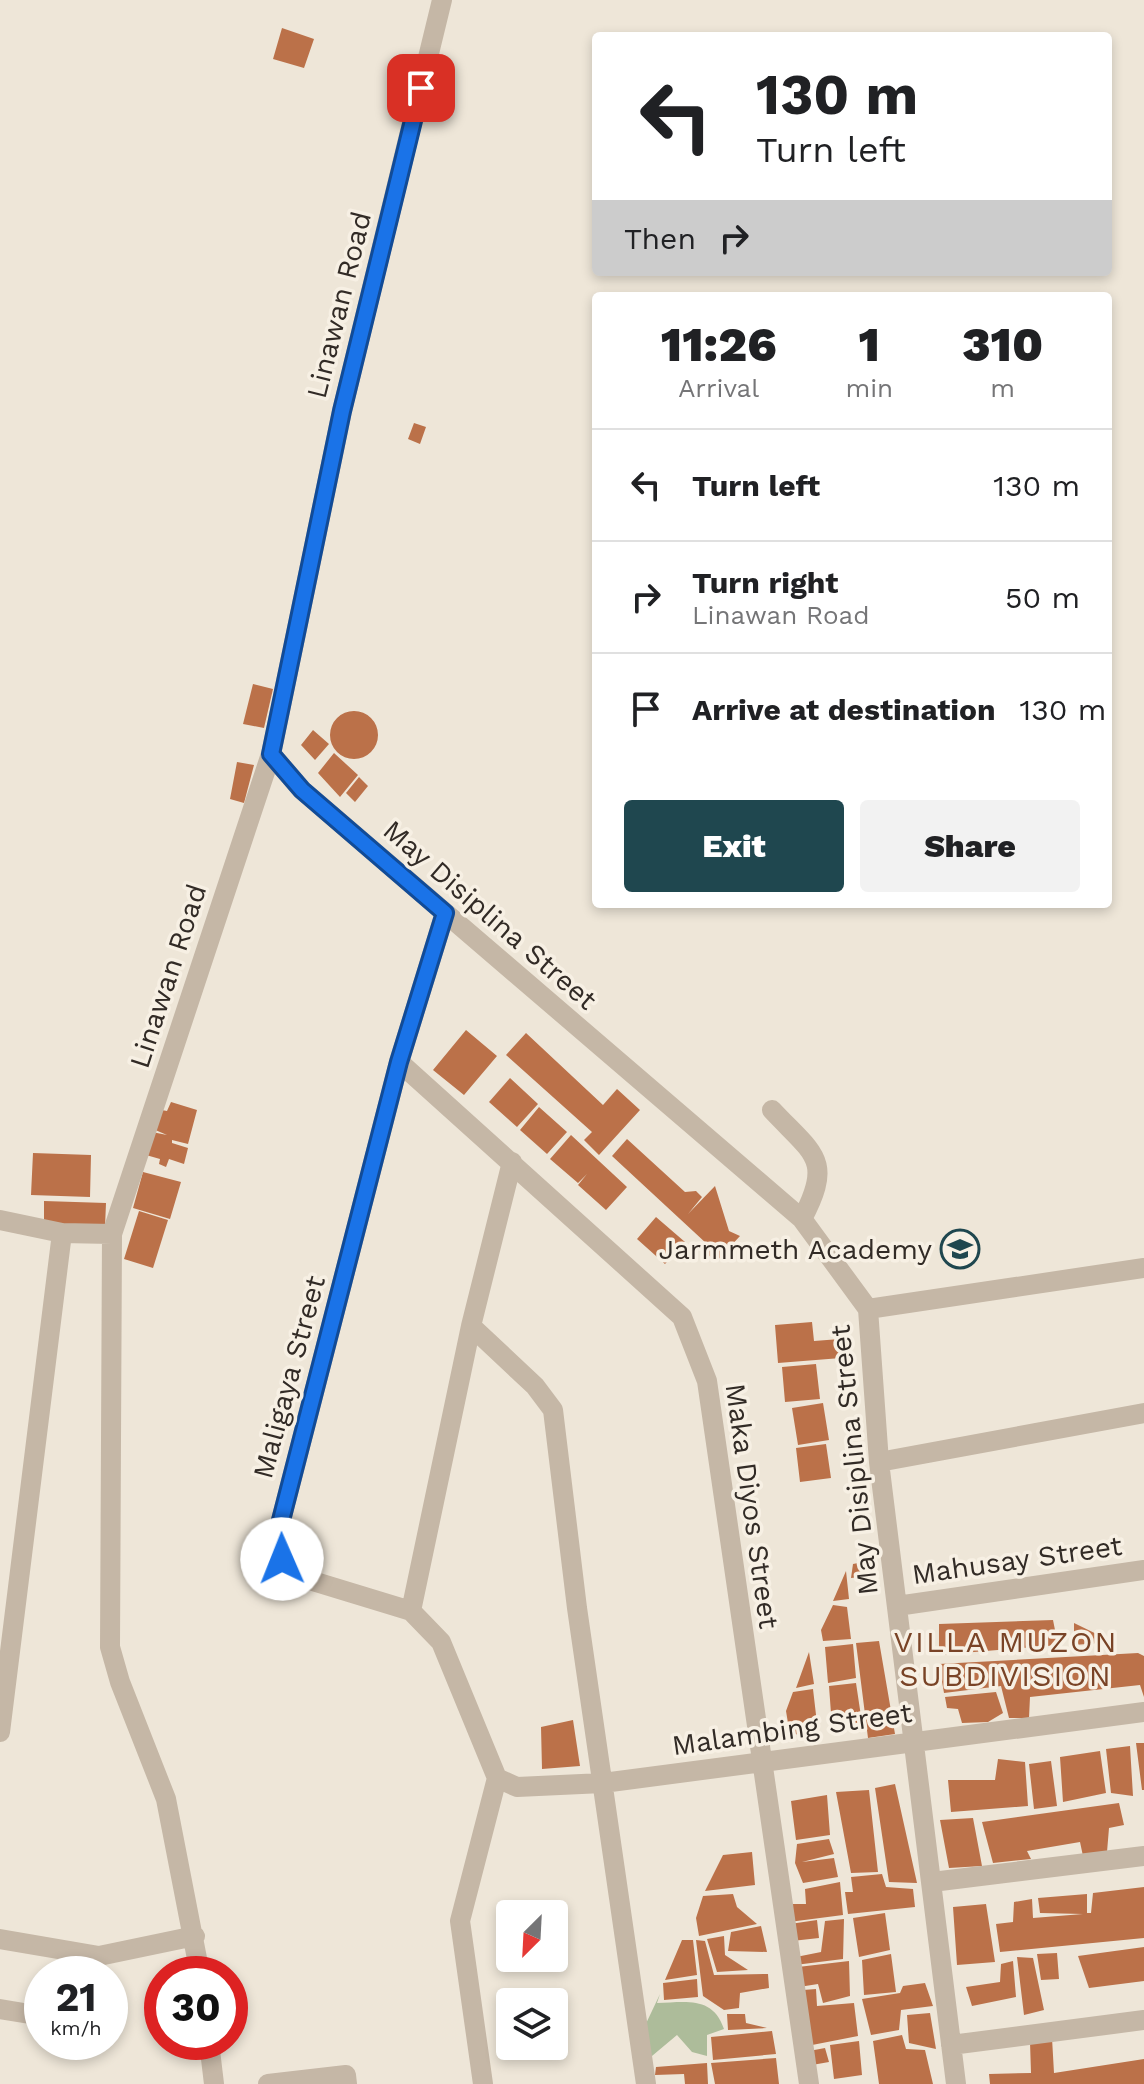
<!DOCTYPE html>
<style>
:root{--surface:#fff;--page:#f2f2f2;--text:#202124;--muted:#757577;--line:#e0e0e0;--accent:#1f474f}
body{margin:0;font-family:"Work Sans",sans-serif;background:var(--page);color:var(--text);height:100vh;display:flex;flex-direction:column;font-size:30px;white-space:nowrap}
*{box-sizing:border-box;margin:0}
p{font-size:26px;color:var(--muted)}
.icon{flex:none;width:44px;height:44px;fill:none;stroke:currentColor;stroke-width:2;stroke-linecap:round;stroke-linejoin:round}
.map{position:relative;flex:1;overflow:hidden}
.details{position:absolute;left:592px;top:292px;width:520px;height:616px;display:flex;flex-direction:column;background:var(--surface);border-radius:8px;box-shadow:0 4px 12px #0003}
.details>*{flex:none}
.hud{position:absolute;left:592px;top:32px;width:520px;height:244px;border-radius:8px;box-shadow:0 4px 12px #0003;background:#fff;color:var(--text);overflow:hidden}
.needle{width:52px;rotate:204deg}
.controls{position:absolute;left:496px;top:1900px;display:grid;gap:16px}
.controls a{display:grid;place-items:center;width:72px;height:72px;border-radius:8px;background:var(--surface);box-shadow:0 4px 12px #0003;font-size:40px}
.speed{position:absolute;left:24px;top:1956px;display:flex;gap:16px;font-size:40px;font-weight:700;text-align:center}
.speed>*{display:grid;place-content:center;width:104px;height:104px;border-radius:50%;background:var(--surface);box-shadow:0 4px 12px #0003;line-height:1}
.speed small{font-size:20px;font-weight:400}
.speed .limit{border:12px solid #d22;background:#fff;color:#111}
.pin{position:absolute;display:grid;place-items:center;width:68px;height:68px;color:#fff;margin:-34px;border-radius:16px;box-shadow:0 4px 12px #0006}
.me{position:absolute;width:88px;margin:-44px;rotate:359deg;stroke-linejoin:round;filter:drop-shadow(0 0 6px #0008)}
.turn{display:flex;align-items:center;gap:28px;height:168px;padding:0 32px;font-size:36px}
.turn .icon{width:104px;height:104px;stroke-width:2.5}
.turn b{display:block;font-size:56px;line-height:68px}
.then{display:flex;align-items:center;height:76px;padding:0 32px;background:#0003;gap:16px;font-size:30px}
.eta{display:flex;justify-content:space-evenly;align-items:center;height:136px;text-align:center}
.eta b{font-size:48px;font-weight:800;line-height:56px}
.primary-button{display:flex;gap:16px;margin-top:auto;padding:16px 32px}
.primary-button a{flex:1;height:92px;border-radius:8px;background:var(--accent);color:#fff;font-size:32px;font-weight:800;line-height:92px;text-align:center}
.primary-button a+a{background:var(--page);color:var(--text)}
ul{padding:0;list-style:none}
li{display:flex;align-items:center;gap:24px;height:112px;padding:0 32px;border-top:2px solid var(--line)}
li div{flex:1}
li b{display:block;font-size:30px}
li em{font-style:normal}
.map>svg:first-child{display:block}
.green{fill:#adbc9a}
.building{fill:#bb7149}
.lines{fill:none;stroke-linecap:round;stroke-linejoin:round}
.minor{stroke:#c5b7a6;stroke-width:20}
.route-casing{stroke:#114b97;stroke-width:20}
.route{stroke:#1a73e8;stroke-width:14}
.labels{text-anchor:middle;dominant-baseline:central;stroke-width:7;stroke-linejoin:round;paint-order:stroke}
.street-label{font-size:28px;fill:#322b26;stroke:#f7f0e4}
.poi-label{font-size:28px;fill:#322b26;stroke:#f7f0e4;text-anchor:end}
.neighbourhood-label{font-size:30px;letter-spacing:2px;fill:#794326;stroke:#f7f0e4}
</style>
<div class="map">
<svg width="1144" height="2084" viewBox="0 0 1144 2084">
<rect width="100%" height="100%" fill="#eee6d8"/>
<path class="green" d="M660,1994L657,2003C687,2002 713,1996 724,2029L707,2035V2056L692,2052L677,2035L646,2061L642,2032Z"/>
<path class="building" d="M282,28L314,39L304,68L273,59Z
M414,423L426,427L420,444L408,439Z
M253,684L273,689L264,728L243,724Z
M330 735a24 24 0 1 1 48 0a24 24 0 1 1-48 0Z
M313,730L329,744L315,760L301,745Z
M334,753L358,775L340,797L318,773Z
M237,762L254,765L244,803L230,799Z
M359,777L368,786L355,802L346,793Z
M466,1030L497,1056L464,1095L433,1070Z
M526,1033L603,1105L617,1089L640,1110L599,1155L584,1140L592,1132L506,1055Z
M510,1078L538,1104L517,1127L489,1102Z
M171,1102L197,1110L188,1144L172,1140V1143L188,1148L184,1164L169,1159L166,1167L159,1164L160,1159L146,1155L152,1132L167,1135L153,1129L156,1109L167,1111Z
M539,1107L567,1132L547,1154L520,1130Z
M571,1135L627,1187L606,1210L578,1185L587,1174L578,1183L550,1159Z
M627,1139L685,1192L696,1191L702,1197L688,1214L715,1186L729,1231L740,1236L716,1262L702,1249L707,1244L612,1156Z
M33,1153L91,1155L90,1197L31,1195Z
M143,1172L181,1182L170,1219L133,1208Z
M44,1201L106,1203L105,1227L44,1225Z
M139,1211L168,1220L153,1268L124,1259Z
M656,1217L685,1242L665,1264L637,1239Z
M812,1322L814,1341L840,1339L841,1358L778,1363L775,1325Z
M816,1364L820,1399L785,1402L782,1367Z
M823,1403L829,1440L798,1445L792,1408Z
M826,1444L831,1478L800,1482L796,1448Z
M874,1560L877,1575L851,1578L853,1564Z
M846,1571L849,1599L833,1601Z
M833,1605L847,1607L851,1639L823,1641L821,1630Z
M1053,1620L1058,1645L939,1655V1624Z
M1074,1623L1113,1642L1074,1645Z
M879,1641L895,1734L868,1738L856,1643Z
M853,1644L856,1678L828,1683L825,1647Z
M809,1652L814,1684L796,1688Z
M1138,1653L1144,1656V1697L1140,1685L1030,1697L1029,1718H1009L1001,1686L944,1693L939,1664Z
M856,1683L862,1723L832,1727L829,1686Z
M813,1689L818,1732L790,1735L786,1711L793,1692Z
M996,1692L1003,1713L988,1722L962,1723L958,1709L947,1708L945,1697Z
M573,1720L580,1766L542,1769L541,1727Z
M1136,1743H1144V1790H1142Z
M1130,1746L1133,1796L1111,1793L1106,1749Z
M1100,1751L1106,1793L1063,1802L1060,1757Z
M998,1759L1025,1762L1028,1806L951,1812L948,1780H995Z
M1051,1761L1057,1806L1034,1809L1029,1764Z
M895,1784L917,1883L889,1882L875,1788Z
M869,1790L878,1872L851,1873L836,1792Z
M827,1795L830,1835L796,1840L791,1801Z
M1119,1803L1124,1825L1109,1828L1107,1852L1083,1856L1080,1842L1027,1851L1031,1859L993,1863L982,1822Z
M973,1818L982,1866L949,1868L940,1820Z
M829,1839L834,1854L802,1862L834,1858L838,1877L803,1883L795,1863L797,1844Z
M752,1852L755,1885L705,1891L723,1855Z
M882,1874L886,1887L913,1889L915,1907L848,1914L845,1892H853L851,1877Z
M840,1882L843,1915L789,1922L788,1904H806L805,1889Z
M1144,1887V1938L1000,1952L996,1924L1013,1922L1014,1902L1032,1899L1033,1918L1083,1914L1040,1913L1038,1898L1087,1894V1913H1091L1093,1893Z
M733,1894L737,1907L757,1924L699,1936L696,1918L703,1896Z
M986,1904L995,1962L957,1965L953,1907Z
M885,1913L890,1950L859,1957L853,1918Z
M844,1919L843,1959L795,1965L796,1957L821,1952L825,1921Z
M817,1920L819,1938L792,1941L790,1924Z
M761,1926L767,1952L728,1951L731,1932Z
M724,1936L725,1955L748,1970L717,1972L707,1939Z
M682,1940H693L697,1975L665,1980Z
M696,1940L705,1941L714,1975L768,1974L769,1988L740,1993L739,2008L724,2010L703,1996Z
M1144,1947V1981L1089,1988L1078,1956Z
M1057,1953L1059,1979L1041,1980L1037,1954Z
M891,1954L896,1992L864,1995L862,1960Z
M1017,1957L1033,1958L1044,2010L1024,2015Z
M849,1961L850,1996L823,2003L818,1984L799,1987L798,1967Z
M1013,1961L1016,1997L972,2006L966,1987L1000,1982L1001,1964Z
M697,1979L698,1997L664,2000L663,1983Z
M925,1983L933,2006L901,2010L899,2030L871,2035L862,1999L900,1993L903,1986Z
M816,1989L817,2006L854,2003L858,2036L807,2046L803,1990Z
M930,2013L936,2049L909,2043L907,2015Z
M727,2014H745L746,2023L767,2028L728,2030Z
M772,2031L776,2054L713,2060L711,2037Z
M902,2035L906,2049L925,2050L933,2084H879L873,2041Z
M1052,2038L1054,2073L1144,2059V2084H990L989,2074L1031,2073L1030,2042Z
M859,2041L862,2075L834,2079L830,2045Z
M825,2048L829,2062L812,2065L809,2051Z
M776,2058L779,2084H715L711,2063Z
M707,2063L708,2084H685L684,2074L655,2075L656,2067Z"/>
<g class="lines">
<path class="minor" d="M271,754L302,790L802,1219L868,1309L879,1462L956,2084
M445,913L399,1062L279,1528L282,1559L306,1579L411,1611L441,1642L497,1778L460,1921L483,2084
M399,1062L682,1317L707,1381L809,2084
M772,1110C813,1154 834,1159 802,1219
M0,1220L62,1233L112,1234
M868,1309L1144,1268
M471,1326L535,1386L553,1410L577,1608L646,2084
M879,1462L1144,1413
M897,1606L1144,1570
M411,1611L471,1326L512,1162
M0,1732L62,1233
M497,1778L517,1787L603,1783L1144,1712
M932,1882L1144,1856
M0,1939L99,1956L195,1936
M200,1974L166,1799L120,1682L110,1647L112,1234L271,754L342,411L442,0
M0,2009L42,2016
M209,2042L214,2084
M951,2045L1144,2020
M268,2084L346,2075L347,2084"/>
</g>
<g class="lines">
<g class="route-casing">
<path id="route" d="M282,1559L279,1528L399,1062L445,913L302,790L271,754L342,411L421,88"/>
</g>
<use href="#route" class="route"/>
</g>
<defs>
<g id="school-ring" transform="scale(2)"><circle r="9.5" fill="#f7f0e4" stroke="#1f474f" stroke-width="1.5"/><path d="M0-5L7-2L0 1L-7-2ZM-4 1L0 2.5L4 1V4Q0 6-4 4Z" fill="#1f474f"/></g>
</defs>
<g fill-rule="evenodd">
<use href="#school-ring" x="960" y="1249"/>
</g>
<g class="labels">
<g class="street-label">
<text transform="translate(339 305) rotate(-76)">Linawan Road</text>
<text transform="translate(490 915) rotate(41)">May Disiplina Street</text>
<text transform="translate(168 976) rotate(-72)">Linawan Road</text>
<text transform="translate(289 1377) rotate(-75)">Maligaya Street</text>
<text transform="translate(854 1460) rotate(-96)">May Disiplina Street</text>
<text transform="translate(752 1506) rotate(82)">Maka Diyos Street</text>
<text transform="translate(1017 1560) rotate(-8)">Mahusay Street</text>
<text transform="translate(792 1729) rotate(-8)">Malambing Street</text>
</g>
<g class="poi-label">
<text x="932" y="1249">Jarmmeth Academy</text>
</g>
<g class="neighbourhood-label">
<text x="1006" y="1641">VILLA MUZON<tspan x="1006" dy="34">SUBDIVISION</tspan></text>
</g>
</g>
</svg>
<div class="controls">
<a><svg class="needle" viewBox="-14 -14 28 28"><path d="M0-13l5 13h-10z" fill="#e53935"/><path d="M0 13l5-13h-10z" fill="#757577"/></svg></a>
<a><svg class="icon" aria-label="layers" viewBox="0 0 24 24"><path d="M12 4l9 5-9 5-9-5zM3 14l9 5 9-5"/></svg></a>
</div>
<div class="speed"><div>21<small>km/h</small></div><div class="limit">30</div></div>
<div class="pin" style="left:421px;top:88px;background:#d93025"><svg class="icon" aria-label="arrive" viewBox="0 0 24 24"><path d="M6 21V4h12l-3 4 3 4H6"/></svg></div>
<svg class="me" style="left:282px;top:1559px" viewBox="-20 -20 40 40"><circle r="19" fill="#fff"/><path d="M0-13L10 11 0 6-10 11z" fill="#1a73e8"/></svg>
<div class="hud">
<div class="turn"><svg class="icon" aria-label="left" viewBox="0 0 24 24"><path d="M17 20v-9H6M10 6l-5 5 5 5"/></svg><div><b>130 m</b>Turn left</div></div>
<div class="then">Then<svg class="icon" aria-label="right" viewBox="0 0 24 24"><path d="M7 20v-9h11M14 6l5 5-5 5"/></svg></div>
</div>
<section class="details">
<div class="eta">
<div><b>11:26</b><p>Arrival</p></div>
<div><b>1</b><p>min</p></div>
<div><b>310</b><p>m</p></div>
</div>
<ul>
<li><svg class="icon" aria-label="left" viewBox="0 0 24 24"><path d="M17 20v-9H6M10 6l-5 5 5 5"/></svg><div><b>Turn left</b></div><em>130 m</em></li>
<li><svg class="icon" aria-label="right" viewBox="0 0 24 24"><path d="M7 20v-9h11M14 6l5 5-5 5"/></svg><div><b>Turn right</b><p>Linawan Road</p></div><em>50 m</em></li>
<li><svg class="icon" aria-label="arrive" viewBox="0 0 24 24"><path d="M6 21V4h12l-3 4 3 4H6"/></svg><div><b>Arrive at destination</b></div><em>130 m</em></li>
</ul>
<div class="primary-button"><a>Exit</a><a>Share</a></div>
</section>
</div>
